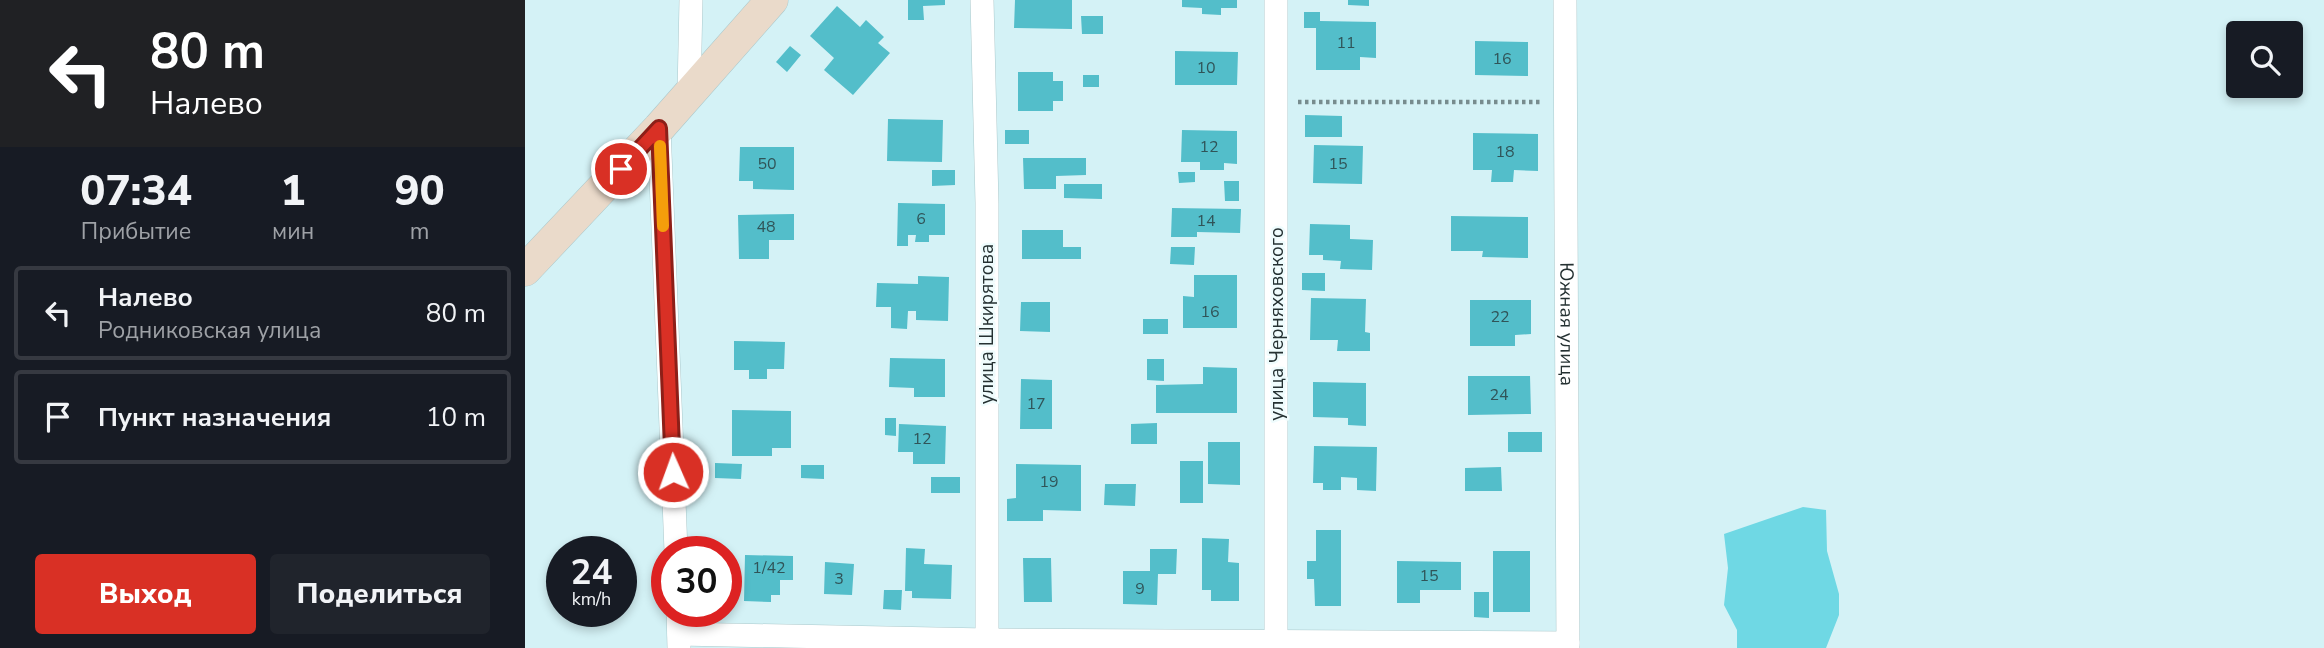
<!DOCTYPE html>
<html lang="ru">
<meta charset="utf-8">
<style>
:root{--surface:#171b24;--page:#20242c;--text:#f1f3f6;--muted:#9ea1a6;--line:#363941;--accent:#d93025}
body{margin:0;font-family:"Nunito Sans",sans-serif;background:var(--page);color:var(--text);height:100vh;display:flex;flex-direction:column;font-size:26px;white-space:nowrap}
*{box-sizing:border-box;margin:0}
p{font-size:23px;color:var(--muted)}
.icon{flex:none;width:38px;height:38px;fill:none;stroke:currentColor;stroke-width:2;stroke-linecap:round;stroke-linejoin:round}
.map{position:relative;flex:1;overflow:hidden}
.details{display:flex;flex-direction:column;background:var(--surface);width:525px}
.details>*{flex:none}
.top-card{background:#202124;color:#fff;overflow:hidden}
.buttons{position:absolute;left:1701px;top:21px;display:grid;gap:14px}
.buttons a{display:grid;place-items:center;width:77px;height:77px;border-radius:7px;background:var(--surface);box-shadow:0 4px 10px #0003;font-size:35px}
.speed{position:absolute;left:21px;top:536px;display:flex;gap:14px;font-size:35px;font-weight:700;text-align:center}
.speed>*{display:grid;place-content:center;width:91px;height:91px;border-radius:50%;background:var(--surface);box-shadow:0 4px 10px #0003;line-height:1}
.speed small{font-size:18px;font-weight:400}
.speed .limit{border:10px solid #d22;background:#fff;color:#111}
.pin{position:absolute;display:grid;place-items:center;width:60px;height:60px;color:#fff;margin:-30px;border:4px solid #fff;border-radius:50%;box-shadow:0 2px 7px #0007}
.me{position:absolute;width:77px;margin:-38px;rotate:358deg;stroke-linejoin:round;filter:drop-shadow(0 0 5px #0008)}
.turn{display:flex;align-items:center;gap:24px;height:147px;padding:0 35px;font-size:32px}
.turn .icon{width:91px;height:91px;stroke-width:2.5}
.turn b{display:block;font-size:49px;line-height:60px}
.eta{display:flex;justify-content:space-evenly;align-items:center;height:119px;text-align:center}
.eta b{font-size:42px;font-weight:800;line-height:49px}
.primary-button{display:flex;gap:14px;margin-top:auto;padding:14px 35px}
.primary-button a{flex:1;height:80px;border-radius:7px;background:var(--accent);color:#fff;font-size:28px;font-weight:800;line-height:80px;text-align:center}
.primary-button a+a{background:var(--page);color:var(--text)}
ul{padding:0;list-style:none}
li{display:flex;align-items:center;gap:21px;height:94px;margin:0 14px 10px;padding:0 21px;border:4px solid var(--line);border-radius:7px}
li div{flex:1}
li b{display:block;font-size:26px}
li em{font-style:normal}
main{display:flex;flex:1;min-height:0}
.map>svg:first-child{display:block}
.water{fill:#6fd8e4}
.building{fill:#53beca}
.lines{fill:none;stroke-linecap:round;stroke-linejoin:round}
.minor-casing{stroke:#abc9cc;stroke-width:24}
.secondary-casing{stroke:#abc9cc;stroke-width:33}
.path{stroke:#778c8e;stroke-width:4.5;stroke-dasharray:3.5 3.5;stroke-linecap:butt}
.minor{stroke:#fff;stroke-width:23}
.secondary{stroke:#eadaca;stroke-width:32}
.route-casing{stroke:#8d1f18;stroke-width:18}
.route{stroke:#d93025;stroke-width:12}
.slow{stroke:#f59e0b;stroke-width:12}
.labels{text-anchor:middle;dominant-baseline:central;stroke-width:5;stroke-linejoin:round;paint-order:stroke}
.number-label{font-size:16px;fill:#305458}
.street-label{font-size:19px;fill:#253132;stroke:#effcfd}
</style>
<main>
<section class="details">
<div class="top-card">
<div class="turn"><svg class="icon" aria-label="left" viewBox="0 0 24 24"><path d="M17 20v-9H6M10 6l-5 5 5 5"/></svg><div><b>80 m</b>Налево</div></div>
</div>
<div class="eta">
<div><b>07:34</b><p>Прибытие</p></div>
<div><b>1</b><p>мин</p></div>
<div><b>90</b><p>m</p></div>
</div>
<ul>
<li><svg class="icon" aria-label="left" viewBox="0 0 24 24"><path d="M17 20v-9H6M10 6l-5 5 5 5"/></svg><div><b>Налево</b><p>Родниковская улица</p></div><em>80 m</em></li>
<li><svg class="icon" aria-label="arrive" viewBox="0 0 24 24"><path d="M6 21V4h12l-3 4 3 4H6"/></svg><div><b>Пункт назначения</b></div><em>10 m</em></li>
</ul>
<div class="primary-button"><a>Выход</a><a>Поделиться</a></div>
</section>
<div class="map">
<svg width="1799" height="648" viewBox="0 0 1799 648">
<rect width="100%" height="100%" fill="#d4f2f6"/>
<path class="water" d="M1278,507L1301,510L1302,551L1314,594V615L1301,648H1212V630L1199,605L1203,568L1199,534Z"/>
<path class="building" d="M383,0H420V5L398,6L399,20H383Z
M490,0H547V29L489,28Z
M657,0H712V8H696V15L677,14V8L657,7Z
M823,0H844V6L823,5Z
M312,6L335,27L341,20L359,37L353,43L365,53L328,95L299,70L309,58L285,36Z
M779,12H795V21L851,22V58L835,57V70H791V28H779Z
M556,16H578V34H557Z
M950,41L1003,42V76L950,75Z
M265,46L276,55L262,72L251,62Z
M650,51L713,52L712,85H650Z
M493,72H528V81H538V101H528V111H493Z
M558,75H574V87H558Z
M780,115L817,116V137H780Z
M363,119L418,120L417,162L362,161Z
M480,130H504V144H480Z
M657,130L712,131V164L699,163V170H675V162H656Z
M948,133L1013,134V171L989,170L988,182H966L967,170H948Z
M789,145L838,146L837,184L788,183Z
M215,147H269V190L228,189V181H214Z
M498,158H561V175L531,176V189H499Z
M407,170H430V185L407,186Z
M653,172H670V182L654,183Z
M699,181H714V201H700Z
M539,184H577V199L539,198Z
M373,203L420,204V235H404V242H390L391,235H383V246H372Z
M647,208L716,209L715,233L672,232V237H646Z
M269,214V240H244V259H214L213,215Z
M926,216L1003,217V258L957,257L958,251H926Z
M785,224L825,225V239L848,240L847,270L815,269L816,261L798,260V255H784Z
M497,230H538V247H556V259H497Z
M646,247H670L669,265L645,264Z
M777,273H800V291L777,290Z
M669,275H712V328H658V296L669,297Z
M393,276L424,277L423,321L391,320V311H383L382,329L366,328V307H351L352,283L393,284Z
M786,298L841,299L840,332L845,333V351H812L813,340H785Z
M945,300H1006V334L990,335V346H945Z
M496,302H525V332L495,331Z
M618,319H643V334H618Z
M209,341L260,342L259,369H242V379H224V370H209Z
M365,358L420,359V397H389V388L364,387Z
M622,359H639V381L622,380Z
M678,367L712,368V413H631V385L678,384Z
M943,376H1005L1006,414L943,415Z
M496,379L527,380V429H495Z
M788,382L841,383V426L823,425V418L788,417Z
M207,410L266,411V448H247V456H207Z
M360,418H371V436L360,435Z
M632,423V444H606V424Z
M374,424L421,426L420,464H388V452H373Z
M983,432H1017V452H983Z
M683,442H715V485L683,484Z
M789,446L852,447L851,491L832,490V478L816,477V490H798V483H788Z
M655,461H678V503H655Z
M190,463L217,464L216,479L190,478Z
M491,464L556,465V511L518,510V521H482V499L491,498Z
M276,465H299V479L276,478Z
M976,467L977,491H940V468Z
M406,477H435V493H406Z
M580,484H611L610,506L579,505Z
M791,530H816V606H790L789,579H782V561H791Z
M677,538L704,539L703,562L714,563V601H686V590H677Z
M381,548L400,549L399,564L427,565L426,599L387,598V591H380Z
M625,549H652L651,574H633L632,605L598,604V571H625Z
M968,551H1005V612H968Z
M220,555L268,556V580H255V595H246V602L219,601Z
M498,558H526L527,602H499Z
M872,561L936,562V590H895V603H872Z
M300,562L329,564L327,595L299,594Z
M359,590H377L376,610L358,609Z
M949,592H964V618L949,617Z"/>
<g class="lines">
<g class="minor-casing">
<g id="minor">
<path d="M457,0L462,203V648"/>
<path id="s1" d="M1040,0L1043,648"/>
<path d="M164,93L166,0"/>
<path d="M134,128L151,551"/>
<path d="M153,611L154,648"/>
<path d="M154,634L462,640L1043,643"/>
<path d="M751,648V0"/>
</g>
</g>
<g class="secondary-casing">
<path id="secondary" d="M0,270L134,128L247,0"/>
</g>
<path class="path" d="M773,102H1016"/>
<use href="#minor" class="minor"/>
<use href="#secondary" class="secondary"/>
</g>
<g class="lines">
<g class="route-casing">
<path id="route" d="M96,169L134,128L148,472"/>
</g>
<use href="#route" class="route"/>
<path class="slow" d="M135,146L138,226"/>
</g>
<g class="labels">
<g class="number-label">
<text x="821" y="43">11</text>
<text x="977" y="59">16</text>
<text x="681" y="68">10</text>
<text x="684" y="147">12</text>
<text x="980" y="152">18</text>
<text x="242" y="164">50</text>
<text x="813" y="164">15</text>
<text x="396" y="219">6</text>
<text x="681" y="221">14</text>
<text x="241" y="227">48</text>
<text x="685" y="312">16</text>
<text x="975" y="317">22</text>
<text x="974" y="395">24</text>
<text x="511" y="404">17</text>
<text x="397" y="439">12</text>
<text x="524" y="482">19</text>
<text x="244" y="568">1/42</text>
<text x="904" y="576">15</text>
<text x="314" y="579">3</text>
<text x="615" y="589">9</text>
</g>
<g class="street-label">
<text transform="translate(462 324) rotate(-90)">улица Шкирятова</text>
<text transform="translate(752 324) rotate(-90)">улица Черняховского</text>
<text stroke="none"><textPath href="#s1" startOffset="324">Южная улица</textPath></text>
</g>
</g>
</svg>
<div class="buttons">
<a><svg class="icon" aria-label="search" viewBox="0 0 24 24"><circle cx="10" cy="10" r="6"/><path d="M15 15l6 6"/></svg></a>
</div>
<div class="speed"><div>24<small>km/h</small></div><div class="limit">30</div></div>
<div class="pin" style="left:96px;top:169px;background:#d93025"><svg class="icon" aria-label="arrive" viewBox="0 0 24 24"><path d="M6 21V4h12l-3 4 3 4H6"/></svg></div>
<svg class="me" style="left:148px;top:472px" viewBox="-20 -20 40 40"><circle r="17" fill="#d93025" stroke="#fff" stroke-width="3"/><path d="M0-11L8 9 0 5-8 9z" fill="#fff"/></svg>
</div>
</main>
